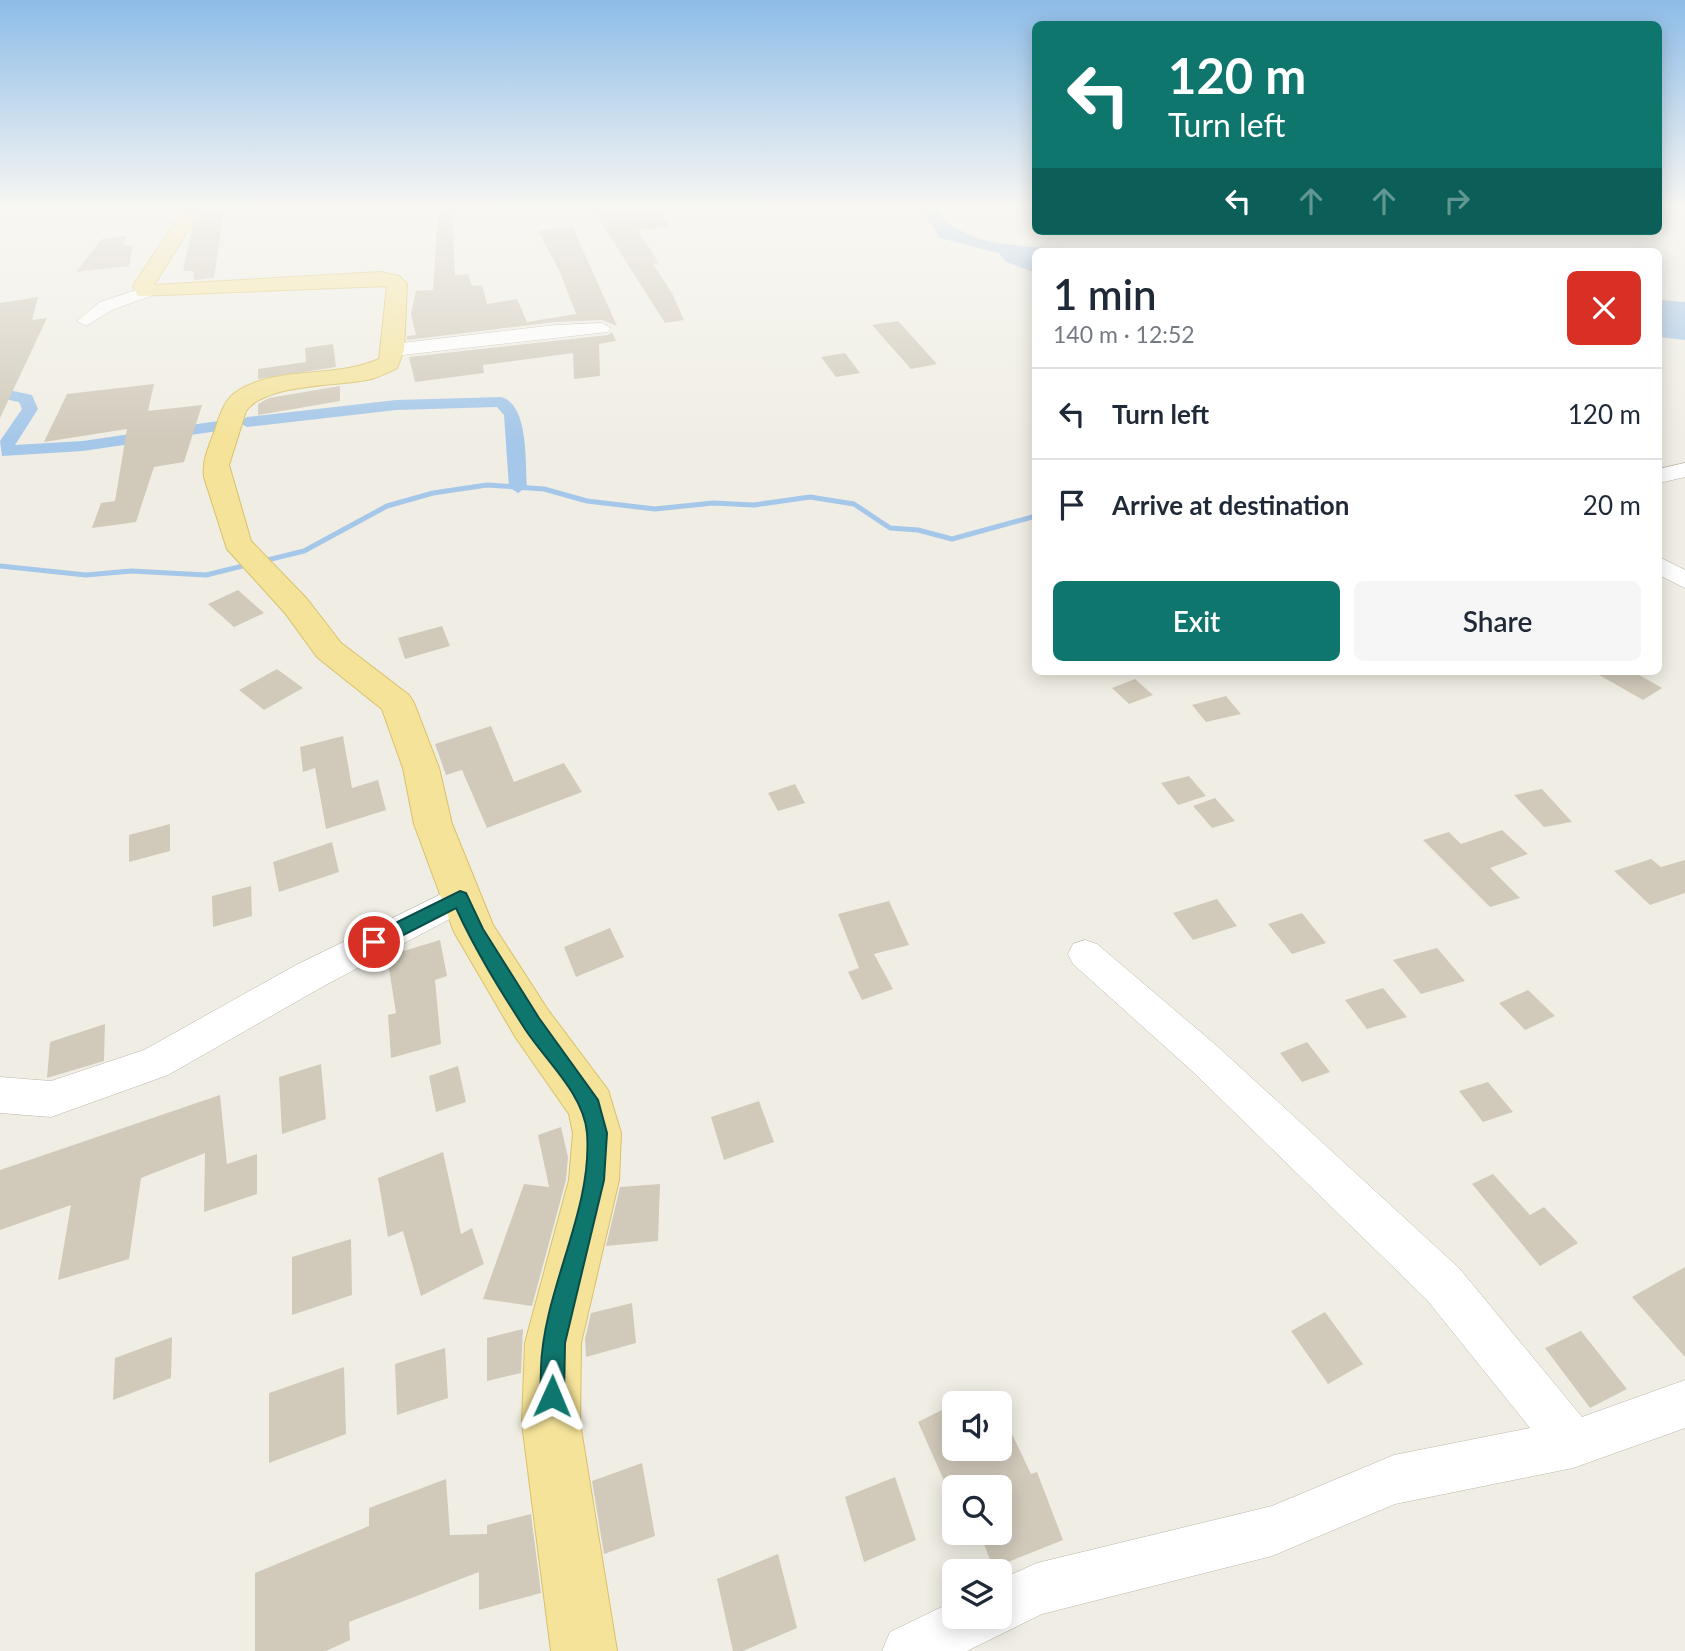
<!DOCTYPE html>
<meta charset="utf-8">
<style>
:root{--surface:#fff;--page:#f6f6f7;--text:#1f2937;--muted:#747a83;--line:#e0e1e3;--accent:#0f766e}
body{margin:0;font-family:Lato,sans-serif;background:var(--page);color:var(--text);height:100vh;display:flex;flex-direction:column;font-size:26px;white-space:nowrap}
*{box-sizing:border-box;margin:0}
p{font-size:23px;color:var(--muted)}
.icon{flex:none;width:38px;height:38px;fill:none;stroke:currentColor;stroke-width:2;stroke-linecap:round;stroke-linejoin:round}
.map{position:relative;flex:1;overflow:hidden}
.side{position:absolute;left:1032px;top:248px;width:630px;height:427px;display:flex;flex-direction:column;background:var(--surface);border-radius:10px;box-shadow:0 4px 18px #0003}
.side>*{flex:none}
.guide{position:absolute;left:1032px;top:21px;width:630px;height:214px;border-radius:10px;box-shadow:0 4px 18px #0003;background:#0f766e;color:#fff;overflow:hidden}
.tools{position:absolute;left:942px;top:1391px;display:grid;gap:14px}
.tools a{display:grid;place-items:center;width:70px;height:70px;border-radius:10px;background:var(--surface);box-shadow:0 4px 18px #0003;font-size:35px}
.pin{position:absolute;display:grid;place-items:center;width:60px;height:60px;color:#fff;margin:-30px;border:4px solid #fff;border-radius:50%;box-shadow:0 2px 7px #0007}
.me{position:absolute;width:77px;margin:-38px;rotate:1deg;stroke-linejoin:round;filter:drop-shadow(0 0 5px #0008)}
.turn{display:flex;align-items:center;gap:24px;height:147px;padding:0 21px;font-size:32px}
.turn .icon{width:91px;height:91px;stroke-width:2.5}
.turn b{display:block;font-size:49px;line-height:60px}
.lanes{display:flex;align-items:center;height:66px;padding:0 21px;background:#0003;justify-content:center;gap:35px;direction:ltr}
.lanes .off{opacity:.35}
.round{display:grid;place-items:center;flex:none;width:74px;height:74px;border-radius:10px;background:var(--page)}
.headline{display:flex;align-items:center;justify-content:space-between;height:119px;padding:0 21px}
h1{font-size:42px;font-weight:600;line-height:52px}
.cta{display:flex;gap:14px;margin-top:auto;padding:14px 21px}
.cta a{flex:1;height:80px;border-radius:10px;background:var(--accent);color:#fff;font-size:28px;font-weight:600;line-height:80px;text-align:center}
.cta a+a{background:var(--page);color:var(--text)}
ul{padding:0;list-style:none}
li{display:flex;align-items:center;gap:21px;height:91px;padding:0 21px;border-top:2px solid var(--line)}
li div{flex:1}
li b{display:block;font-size:26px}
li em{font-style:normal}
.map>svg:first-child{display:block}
.water{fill:#a5c7e9}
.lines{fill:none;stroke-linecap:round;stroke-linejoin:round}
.stream{stroke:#a5c7e9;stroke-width:5}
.canal{fill:#a5c7e9;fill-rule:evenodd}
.building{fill:#d1cabb}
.minor-casing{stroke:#bbb6a8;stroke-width:1}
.major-casing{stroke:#d8c16a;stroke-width:2}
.minor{fill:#fff;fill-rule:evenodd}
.major{fill:#f5e399;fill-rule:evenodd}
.route{fill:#0f766e;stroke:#0a4d48;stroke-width:2}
</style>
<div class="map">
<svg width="1685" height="1651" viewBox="0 0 1685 1651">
<rect width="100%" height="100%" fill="#f0eee4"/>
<path class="water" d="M920,208H937C962,253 1043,244 1089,252H1036V273L1006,262L999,253L940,238Z
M1659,300L1685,302V340L1659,337Z"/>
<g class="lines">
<path class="stream" d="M0,566L86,575L131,571L206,575L304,551L387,506L433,493L487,485L544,489L587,501L655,509L713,503L754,505L810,497L854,504L890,528L918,530L952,539L1036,516"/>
<path class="canal" d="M0,388L32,395L38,409L15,445L83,441L218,421L227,426L218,431L83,451L2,456L0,441L22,409L19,402L0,398Z
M501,397C529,404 525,463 527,487L518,493L509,487L504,415L497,407L396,410L247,427L238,422L247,417L396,400Z"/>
</g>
<path class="building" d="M592,208H656L671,226L638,231L659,263L653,264L672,293L684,320L665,323Z
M438,210H452L455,275L468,274L472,286L482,285L487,304L517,299L527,322L576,314L560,272L538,231L572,226L617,326L602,320L555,322L407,340V336L416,335L411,314L416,291L433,290Z
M224,211L214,278L194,280L193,271H183L192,229L202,213Z
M126,236L123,246L133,245L129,266L76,272L102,239Z
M38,297L32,320L47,318L0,418V303Z
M898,321L937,364L911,369L872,325Z
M612,332L616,341L599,344L600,376L574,379L573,353L483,365L484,373L415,382L409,357L608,335Z
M333,344L336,367L258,379V369L306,362L305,348Z
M845,353L860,373L836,377L821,357Z
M154,384L148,411L202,405L184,462L154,467L136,522L92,528L101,503L115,501L127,429L44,442L67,394Z
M340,386V401L258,415V404L269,398Z
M238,590L264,613L234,627L208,604Z
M442,626L450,646L405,659L398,638Z
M277,669L303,688L264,710L239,690Z
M1594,672H1634L1662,688L1643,700Z
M1135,679L1153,695L1129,704L1112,688Z
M1226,696L1241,714L1206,722L1192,705Z
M491,726L514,782L564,763L582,792L487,828L462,770L446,775L435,744Z
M343,736L352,788L378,780L386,810L326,829L315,768L303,772L300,747Z
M1189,776L1206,796L1178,805L1161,783Z
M795,784L805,803L778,811L768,793Z
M1542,789L1572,822L1544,827L1514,795Z
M1215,798L1235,821L1212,828L1193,806Z
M170,824V851L129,862V835Z
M1502,830L1528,854L1490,868L1520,898L1490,907L1423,840L1449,832L1461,844Z
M332,842L339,872L279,892L273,862Z
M1651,859L1661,867L1685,860V893L1650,905L1614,871Z
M251,886L252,916L213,927L212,896Z
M1217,899L1237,926L1193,940L1173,913Z
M889,901L909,945L874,954L893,989L862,1000L848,972L859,968L838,914Z
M1302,913L1326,943L1292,954L1268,924Z
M610,928L624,957L576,977L564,947Z
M440,940L447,976L435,980L441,1044L391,1058L388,1015L396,1013L387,956Z
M1437,948L1465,981L1421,994L1393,960Z
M1383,988L1407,1017L1367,1029L1345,1000Z
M1528,990L1555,1016L1525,1030L1499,1003Z
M105,1024L104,1061L47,1078L50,1042Z
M1307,1042L1330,1072L1302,1082L1280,1053Z
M321,1064L326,1119L282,1134L279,1077Z
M458,1066L466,1102L436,1112L429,1076Z
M1488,1082L1513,1112L1483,1122L1459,1091Z
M220,1095L227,1164L257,1154V1194L204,1212L205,1153L141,1178L129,1259L58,1280L71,1205L0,1230V1170Z
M759,1101L774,1142L724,1160L711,1117Z
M561,1127L568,1157L566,1180L532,1306L483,1299L524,1184L549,1187L538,1135Z
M443,1152L461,1234L472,1228L484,1264L421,1296L403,1231L388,1237L378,1178Z
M1493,1174L1530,1215L1544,1207L1578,1243L1540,1266L1472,1184Z
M660,1184L658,1241L606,1246L620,1187Z
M351,1239L352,1295L292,1315V1257Z
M1685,1267V1357L1632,1297Z
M632,1303L636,1343L586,1357L585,1339L591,1313Z
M1325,1312L1363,1364L1328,1384L1291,1331Z
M523,1329L521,1373L487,1381V1338Z
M1581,1331L1627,1389L1590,1408L1545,1348Z
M172,1337L171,1378L113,1400L115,1358Z
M445,1348L448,1398L397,1415L395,1364Z
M344,1367L346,1434L269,1463V1393Z
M954,1404V1449H999V1407L1031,1474L1037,1472L1063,1540L993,1568L980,1533H999V1488H954V1503L918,1422Z
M642,1463L655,1536L604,1554L592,1481Z
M895,1477L916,1540L864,1562L845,1497Z
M446,1479L450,1535L487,1534V1525L531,1514L541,1593L479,1610V1572L349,1622L350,1640L326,1651H255V1573L369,1526V1508Z
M778,1554L797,1628L743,1651H733L717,1579Z"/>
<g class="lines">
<g class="minor-casing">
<path id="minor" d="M145,287L154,292L151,296L112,310L86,326L77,321L100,302Z
M602,323L611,328L608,332L393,356L384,350L393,344L555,325Z
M1685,463V477L1659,483V469Z
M1659,557L1685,570V588L1659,575Z
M460,885L472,889L477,898L472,907L322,987L168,1075L51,1117L0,1113V1077L51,1081L144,1050L296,965Z
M1085,940L1097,944L1217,1046L1459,1268L1582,1417L1685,1380V1428L1573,1468L1395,1504L1272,1556L1042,1614L967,1651H882L890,1632L954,1601V1617H999V1580L1037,1563L1272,1506L1394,1455L1530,1428L1427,1300L1191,1070L1073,964L1068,954L1073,944Z"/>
</g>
<g class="major-casing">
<path id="major" d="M184,208H202L154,285L380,272L399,276L407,284L404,350L397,368C387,373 377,378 367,380C335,386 265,384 246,411L229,465L251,541L307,599L341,643L409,695L414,703L439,768L452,824L493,925L548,1010L608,1090L621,1133L619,1180L581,1343L580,1423L617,1651H551L522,1423L525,1343L569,1180L573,1133L569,1114L516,1038L454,932L414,824L403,768L382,709L317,657L285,613L227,549L204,477C202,460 209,446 215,430C219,417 224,400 236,392C276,365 335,379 379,359L387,286L138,296L133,286Z"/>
</g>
<use href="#minor" class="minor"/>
<use href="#major" class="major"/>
</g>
<linearGradient id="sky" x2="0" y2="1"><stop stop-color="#8dbce8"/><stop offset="0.47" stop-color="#f8f7f3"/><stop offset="1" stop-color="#f8f7f3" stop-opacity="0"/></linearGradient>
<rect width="1685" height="439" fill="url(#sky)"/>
<path class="route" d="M460,891L466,893L483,929L539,1018L598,1100L607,1133L604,1180L565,1343L564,1396L561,1405L552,1408L544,1405C539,1393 541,1381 541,1368C543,1290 593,1211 587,1133C584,1094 545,1060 525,1029C500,990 475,950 456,908L380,947H367L365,942L367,937Z"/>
</svg>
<div class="tools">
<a><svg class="icon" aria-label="sound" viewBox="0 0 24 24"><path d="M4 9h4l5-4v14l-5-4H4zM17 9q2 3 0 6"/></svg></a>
<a><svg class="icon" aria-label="search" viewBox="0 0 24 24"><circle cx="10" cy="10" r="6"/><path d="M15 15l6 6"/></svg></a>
<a><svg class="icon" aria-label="layers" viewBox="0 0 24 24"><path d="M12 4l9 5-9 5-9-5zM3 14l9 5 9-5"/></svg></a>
</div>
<div class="pin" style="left:374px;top:942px;background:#d93025"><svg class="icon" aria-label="arrive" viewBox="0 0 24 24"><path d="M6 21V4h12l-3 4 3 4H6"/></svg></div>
<svg class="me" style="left:552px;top:1396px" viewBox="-20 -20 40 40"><path d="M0-17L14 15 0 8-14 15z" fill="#0f766e" stroke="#fff" stroke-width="4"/></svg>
<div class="guide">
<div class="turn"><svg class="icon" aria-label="left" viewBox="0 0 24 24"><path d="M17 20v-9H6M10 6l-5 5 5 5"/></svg><div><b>120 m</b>Turn left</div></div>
<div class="lanes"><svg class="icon" aria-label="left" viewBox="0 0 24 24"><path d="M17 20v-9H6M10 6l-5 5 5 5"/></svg><svg class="icon off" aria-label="ahead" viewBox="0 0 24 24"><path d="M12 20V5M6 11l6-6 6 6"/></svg><svg class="icon off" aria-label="ahead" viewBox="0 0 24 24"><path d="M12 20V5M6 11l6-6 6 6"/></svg><svg class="icon off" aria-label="right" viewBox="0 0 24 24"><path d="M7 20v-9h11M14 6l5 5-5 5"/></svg></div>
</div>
<section class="side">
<div class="headline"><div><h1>1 min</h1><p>140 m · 12:52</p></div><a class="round" style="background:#d93025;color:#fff"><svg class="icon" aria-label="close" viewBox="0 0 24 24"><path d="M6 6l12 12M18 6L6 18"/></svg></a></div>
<ul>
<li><svg class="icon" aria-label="left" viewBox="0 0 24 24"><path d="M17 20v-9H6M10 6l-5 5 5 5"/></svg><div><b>Turn left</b></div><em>120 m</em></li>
<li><svg class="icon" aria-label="arrive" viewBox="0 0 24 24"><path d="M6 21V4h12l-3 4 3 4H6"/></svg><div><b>Arrive at destination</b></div><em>20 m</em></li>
</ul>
<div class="cta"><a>Exit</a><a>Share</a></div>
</section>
</div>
